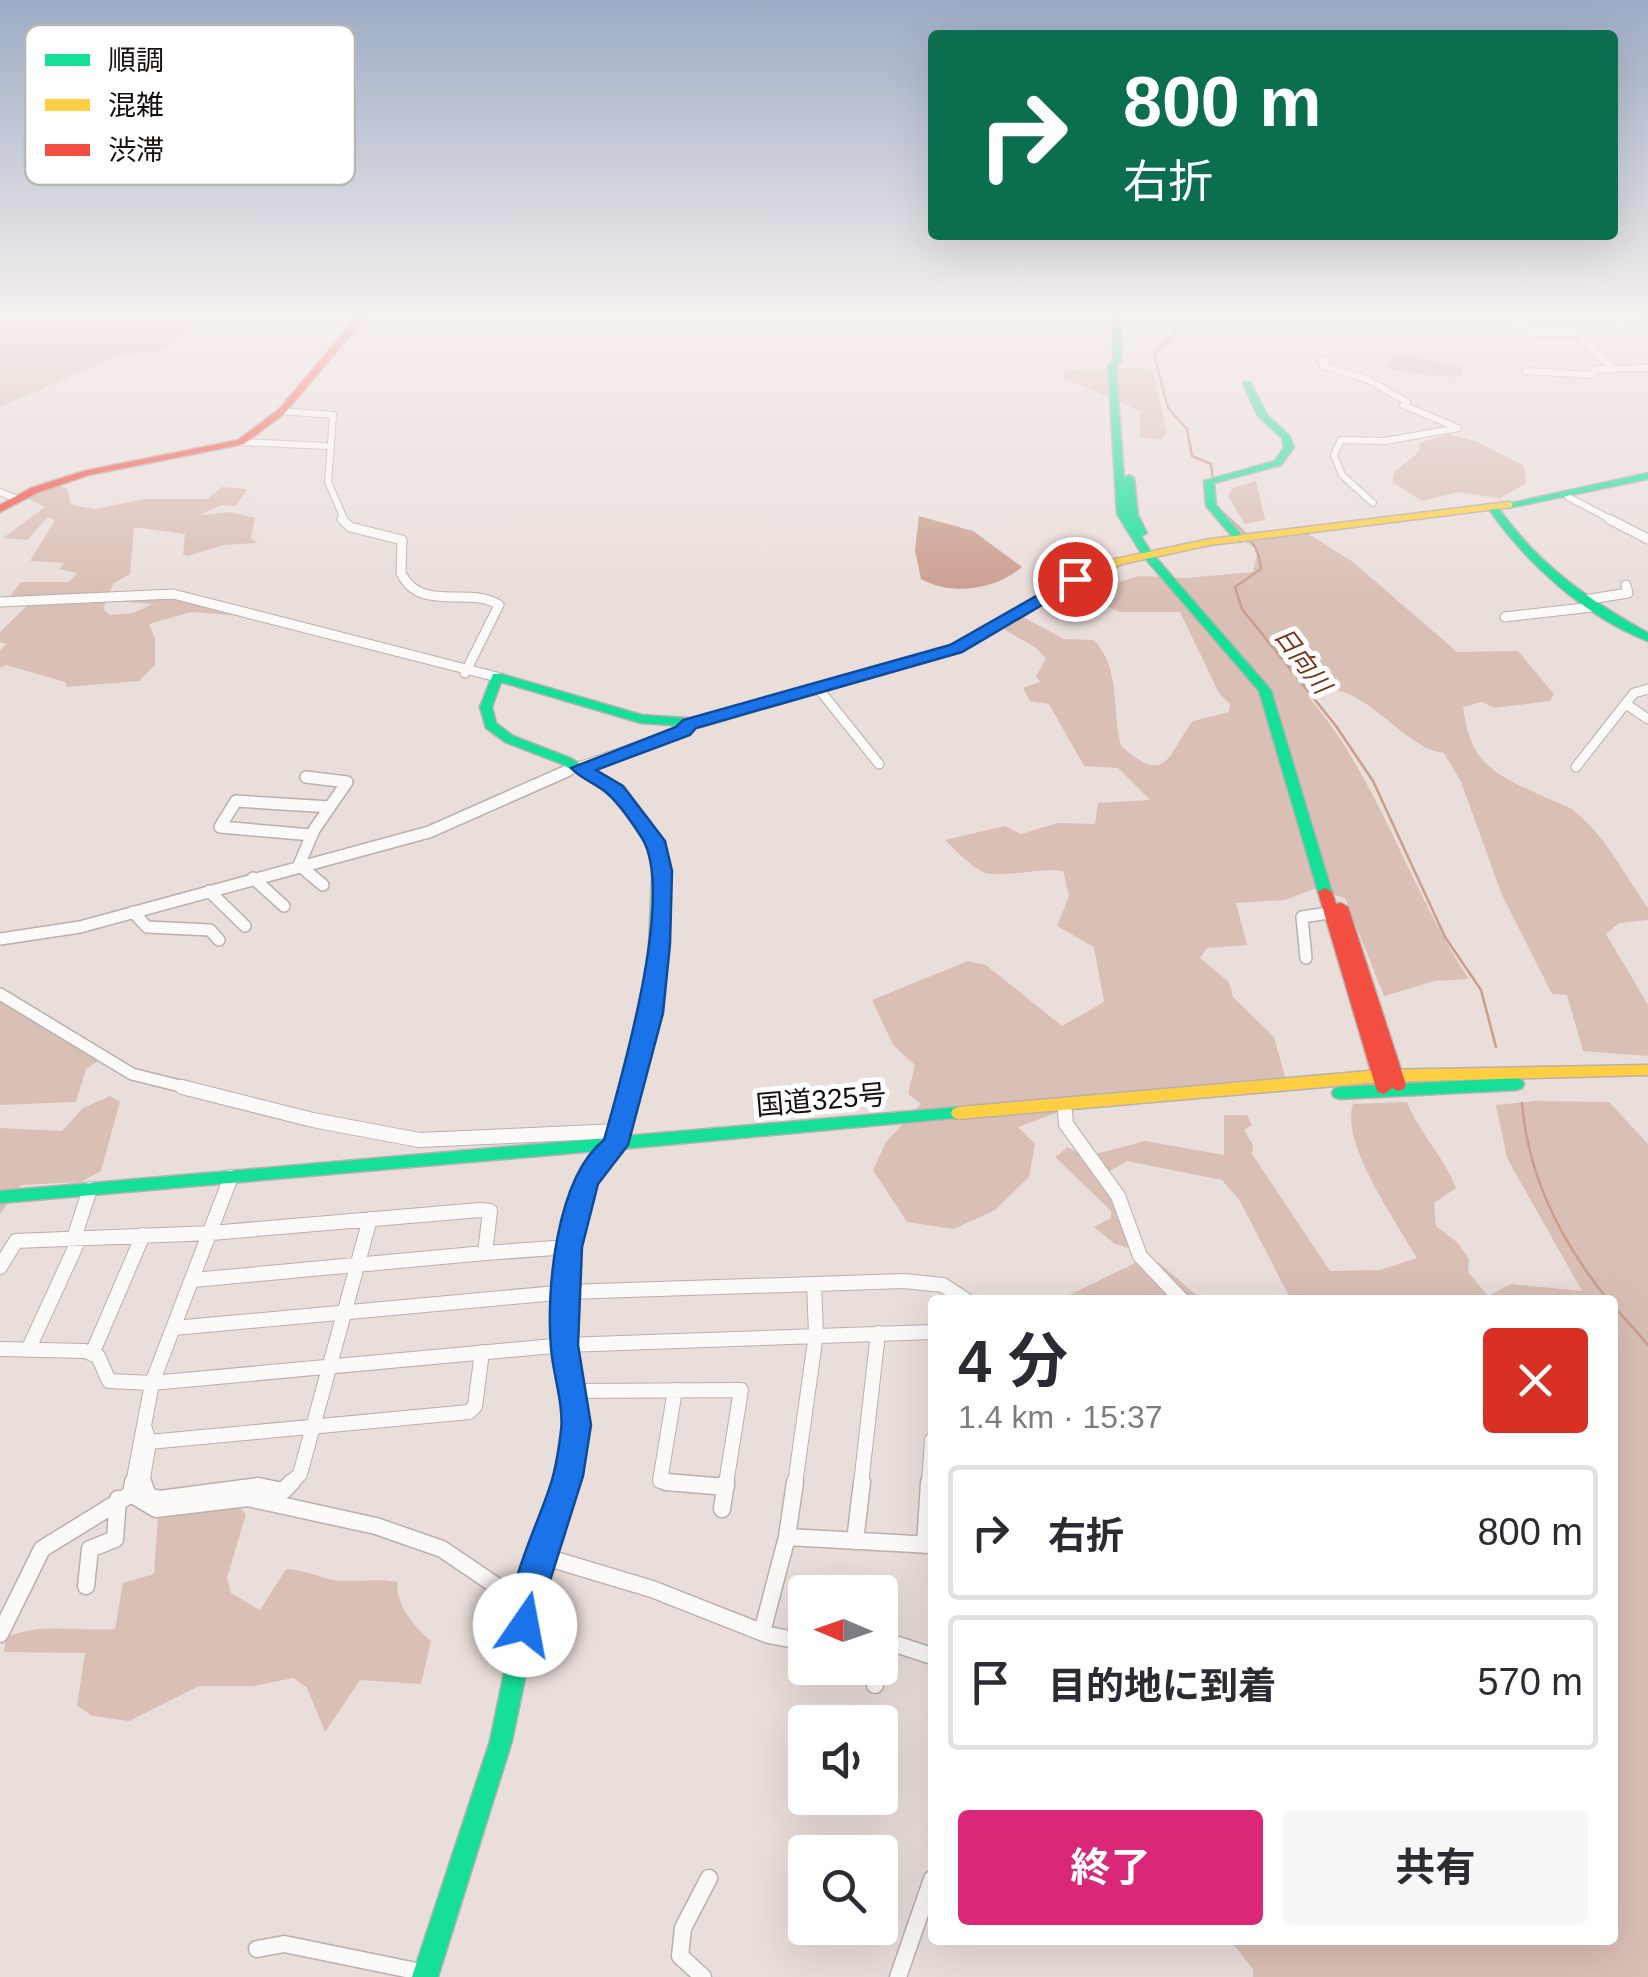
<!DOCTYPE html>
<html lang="ja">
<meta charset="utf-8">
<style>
:root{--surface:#fff;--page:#f7f7f7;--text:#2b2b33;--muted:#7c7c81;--line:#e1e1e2;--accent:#db2777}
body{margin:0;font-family:Arial,"Noto Sans JP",sans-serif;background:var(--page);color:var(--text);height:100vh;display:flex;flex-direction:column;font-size:38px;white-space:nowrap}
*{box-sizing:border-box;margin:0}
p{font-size:32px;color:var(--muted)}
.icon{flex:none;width:55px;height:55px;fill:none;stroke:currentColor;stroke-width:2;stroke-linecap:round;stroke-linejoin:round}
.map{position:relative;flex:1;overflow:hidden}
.panel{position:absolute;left:928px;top:1295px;width:690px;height:650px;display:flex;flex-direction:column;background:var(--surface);border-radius:10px;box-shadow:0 10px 40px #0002}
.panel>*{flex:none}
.banner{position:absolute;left:928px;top:30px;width:690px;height:210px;border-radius:10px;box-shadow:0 10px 40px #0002;background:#0b6e4f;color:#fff;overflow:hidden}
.needle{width:65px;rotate:272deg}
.fabs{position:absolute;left:788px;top:1575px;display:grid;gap:20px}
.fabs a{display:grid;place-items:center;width:110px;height:110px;border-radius:10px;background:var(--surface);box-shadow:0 10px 40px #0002;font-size:50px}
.pin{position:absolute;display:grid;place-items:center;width:85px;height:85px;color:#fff;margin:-42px;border:5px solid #fff;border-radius:50%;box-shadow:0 2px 10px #0007}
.me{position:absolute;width:110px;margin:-55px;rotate:12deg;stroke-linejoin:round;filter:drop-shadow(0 0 8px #0008)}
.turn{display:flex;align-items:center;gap:35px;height:210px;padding:0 30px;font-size:45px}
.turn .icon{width:130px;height:130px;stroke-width:2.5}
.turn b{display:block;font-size:70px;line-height:85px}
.round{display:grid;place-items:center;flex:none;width:105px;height:105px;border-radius:10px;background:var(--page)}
.headline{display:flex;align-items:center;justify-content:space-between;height:170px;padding:0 30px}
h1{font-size:60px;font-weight:700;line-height:75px}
.cta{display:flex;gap:20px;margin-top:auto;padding:20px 30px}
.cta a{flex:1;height:115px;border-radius:10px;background:var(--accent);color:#fff;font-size:40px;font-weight:700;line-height:115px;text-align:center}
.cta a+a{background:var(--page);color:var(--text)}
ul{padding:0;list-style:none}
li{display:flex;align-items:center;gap:30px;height:135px;margin:0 20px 15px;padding:0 10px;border:5px solid var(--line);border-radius:10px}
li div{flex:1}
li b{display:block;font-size:38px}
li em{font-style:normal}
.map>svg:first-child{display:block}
.green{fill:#dabfb6}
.water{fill:#ca9e8f}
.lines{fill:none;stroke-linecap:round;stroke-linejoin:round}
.stream{stroke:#ca9e8f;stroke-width:2.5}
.street-far4-casing{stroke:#bab0ad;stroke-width:8}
.street-far3-casing{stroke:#bab0ad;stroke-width:11}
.street-far2-casing{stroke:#bab0ad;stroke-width:14}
.street-far1-casing{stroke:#bab0ad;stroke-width:16}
.street-casing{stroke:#bab0ad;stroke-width:19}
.fast-casing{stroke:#bab0ad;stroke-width:3}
.slow-casing{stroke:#bab0ad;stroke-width:3}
.jam-casing{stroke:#bab0ad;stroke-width:3}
.street-far4{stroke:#fcfaf9;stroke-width:6}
.street-far3{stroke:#fcfaf9;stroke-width:9}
.street-far2{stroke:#fcfaf9;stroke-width:11}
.street-far1{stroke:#fcfaf9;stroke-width:14}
.street{stroke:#fcfaf9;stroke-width:16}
.fast{fill:#16e098;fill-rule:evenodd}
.slow{fill:#ffcf43;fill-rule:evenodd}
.jam{fill:#f24e42;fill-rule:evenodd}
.route{fill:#1a73e8;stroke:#114b97;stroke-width:2.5}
.labels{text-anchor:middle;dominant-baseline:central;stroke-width:10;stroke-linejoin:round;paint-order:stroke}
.far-water-label{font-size:25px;font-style:italic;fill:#783014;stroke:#fff}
.street-label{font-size:28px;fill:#160f0d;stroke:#fff}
.key{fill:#fff;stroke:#b9b7b6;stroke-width:2.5}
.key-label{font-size:28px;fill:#160f0d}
</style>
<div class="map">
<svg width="1648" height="1977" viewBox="0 0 1648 1977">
<rect width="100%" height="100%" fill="#eadeda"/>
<path class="green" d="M13,318H200L195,329L162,350L116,357L0,407V324Z
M1395,352L1463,367V376C1452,379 1398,372 1385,368Z
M1140,368L1153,373L1167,433L1161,440L1140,437V411L1060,376L1067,370Z
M1449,434L1478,442L1524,466L1526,483L1500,498L1457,492L1422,501L1392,482L1395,471L1420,451L1419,443Z
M1256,481L1265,520L1245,524L1228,496L1232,488Z
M60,486L67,489L71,505L95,509L144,499H207L222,487L247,489L236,506L221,505L200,515L231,512L255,518L251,538L257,543L224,545L188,556L183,554L185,534L134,527L130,574L113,584L103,609L110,615L133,613L153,604L115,601L173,596L244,616L191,612L149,624L155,639V665L139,681L67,687L65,682L6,665L0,668V650L7,644L0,642V632L32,601L9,598L21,582H69L77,573L59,569L64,563L30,561L55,520L48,517L27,540L3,538L45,507L25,497Z
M1307,533L1353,562L1457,652L1518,651L1554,694L1550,701L1494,708L1482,702L1463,707C1470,760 1489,772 1538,794C1549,800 1563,803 1573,810C1606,836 1624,874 1648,908V920L1619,923L1606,934L1648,1005V1056L1583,1051L1567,995L1552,994L1502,895L1461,782L1444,753C1413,751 1378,704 1344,692C1336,689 1322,692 1313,691L1308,696C1379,779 1408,887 1469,979L1435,981L1384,996L1345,898L1314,889L1285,900L1236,903L1247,945L1207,948L1200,958L1229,982L1233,997L1274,1037L1285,1077L1110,1093L1018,1127L1035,1144L1029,1177L995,1210L954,1229L907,1222L873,1170L886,1142L921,1104L908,1094L915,1065L893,1045L872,1000L968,961L986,965L1062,1026L1104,1002L1094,947L1057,926L1069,896L1063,871C1039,867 999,879 983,872C970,866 956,850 945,840L1005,826L1021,834L1058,823L1095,824L1098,803L1150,800L1118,768L1084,766L1049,704L1030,701L1023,688L1040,682L1036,676L1046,659L1036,648L1002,628L1021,616L1064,639L1094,640C1122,671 1111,708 1121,746C1168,788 1167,754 1193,721L1229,712L1230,704L1219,693L1180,612H1119L1080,594L1139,576L1186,578L1253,572L1258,550L1244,541Z
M0,1002L98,1061L86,1069L76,1102L0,1105Z
M110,1096L120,1102L101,1171L81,1182L21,1185L0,1214V1128L62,1131L83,1108Z
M1535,1101L1609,1102L1648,1144V1977H1253V1969L1230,1940H1612V1300H1291L1240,1201L1222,1180L1127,1161L1107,1173L1135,1250L1115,1244L1094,1227L1111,1218V1211L1055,1157L1068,1147L1084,1157L1145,1141L1224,1155V1115H1247L1252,1125L1244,1130L1253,1145L1252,1154L1330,1271L1380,1270L1417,1258C1397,1222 1340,1144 1353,1104L1407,1102C1420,1134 1444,1157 1456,1188L1434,1203L1436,1226L1458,1243L1469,1259L1468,1272L1488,1296L1511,1284L1582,1291L1507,1158L1496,1105Z
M1158,1262L1202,1300H1059L1135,1263Z
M237,1505L246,1514L227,1578L231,1593L260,1610L286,1569C302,1570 311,1574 325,1578C347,1585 374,1577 397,1582C396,1605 414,1627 431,1641L421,1684L360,1680L325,1732L307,1688L294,1678L253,1686H199L129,1721L93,1716L77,1706L85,1653L4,1652L6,1637C43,1622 77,1632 115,1629L123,1583L154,1574L158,1517Z"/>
<path class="water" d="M919,516L973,531L1022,567C995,590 951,596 921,579L915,550Z"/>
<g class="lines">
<path class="stream" d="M1180,318L1172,337L1154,354L1168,408L1187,429L1192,456L1211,464L1214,488
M1219,509C1238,528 1259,539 1261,569L1235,587L1242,609L1336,726L1373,781L1445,937L1481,990L1496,1047
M1522,1103C1528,1178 1561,1242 1608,1300
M1612,1304L1648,1345"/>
<g class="street-far4-casing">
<path id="street-far4" d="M1510,318L1532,333H1576L1612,368
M1606,318L1648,341
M1320,359L1326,362L1323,366L1367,379L1407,402L1403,405L1458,428L1385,441L1341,440L1334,455L1342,475L1373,503
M1526,371L1593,375L1596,369L1648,368
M282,411L333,415L328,482L345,521
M241,442L325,446
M0,492L17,499
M1568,497L1614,521"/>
</g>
<g class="street-far3-casing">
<path id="street-far3" d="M342,519L350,527L402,540L401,573C421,614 469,585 499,605L465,673
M1609,519L1648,539
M1584,600L1628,593L1626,585
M0,602L173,594L497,677
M1505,617L1592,607
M818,688L879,764
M1626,704L1648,719
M1576,767L1634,693L1648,689
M561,773L683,731L689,724"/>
</g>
<g class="street-far2-casing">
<path id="street-far2" d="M306,777L347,782L314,830L299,865L323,885
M312,835L220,827L236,801L330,807
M253,878L284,906
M209,891L245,926
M133,912L147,927L210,930L219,940
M0,939L80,927L429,832L567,771
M1306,958L1302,917L1335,912
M0,994L132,1074L192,1089"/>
</g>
<g class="street-far1-casing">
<path id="street-far1" d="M182,1087L313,1120L419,1140L619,1131
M1065,1112L1066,1124L1118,1196L1140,1256L1182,1300
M74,1238L90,1189
M0,1267L16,1241L211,1233L480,1210L490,1211L485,1253L569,1247
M193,1280L485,1253
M174,1328L567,1292L904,1281L943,1285L966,1300
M29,1348L80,1237
M0,1349L85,1351L98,1356L109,1381L152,1383L564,1345L932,1332
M92,1354L143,1235
M675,1390L660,1481L694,1484
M575,1391L741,1390L726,1484
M149,1442L469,1412L475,1406L482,1352
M133,1484L152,1383L231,1177
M142,1484L149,1442L145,1429
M290,1484L300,1474L370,1219
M566,1484C581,1425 570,1402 564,1346C558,1284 568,1211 600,1157
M795,1484L816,1334L814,1284
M861,1484L878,1333
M929,1484L932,1440"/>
</g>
<g class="street-casing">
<path id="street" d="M133,1482L131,1494L156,1509L248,1498L376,1526L442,1549L526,1606
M143,1482L148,1496L160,1499L258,1486L283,1491L292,1482
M666,1482L726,1487
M795,1482L787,1537L932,1545
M722,1509L726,1482
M855,1541L862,1482
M925,1545L929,1482
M542,1556L652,1589L769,1635L805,1642
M86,1586L90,1549L115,1539L118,1499
M525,1625L526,1606L566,1482
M762,1632L787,1537
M0,1634L42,1549L131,1494
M880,1639L932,1656
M875,1685L877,1668
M257,1949L284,1944L426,1973
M703,1977L680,1956L683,1928L709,1878
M898,1977L932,1879"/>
</g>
<g class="fast-casing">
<path id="fast" d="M1113,318H1121V361L1116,367L1124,478L1129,475L1134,478L1138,515L1147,533L1141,536L1151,552L1271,690L1332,892L1330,895H1320L1318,892L1259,691L1143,556L1117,514L1108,366L1113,360Z
M1244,382H1250L1267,415L1289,435L1294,447L1281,465L1214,483L1216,505L1245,539L1240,542L1236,541L1206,506L1204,481L1275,461L1284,447L1282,438L1258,416L1243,384Z
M1648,473V479L1508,508L1503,505Z
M1489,506H1497C1536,563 1588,600 1648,633V641C1586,617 1525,562 1488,508Z
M1092,570L1096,571V575L1063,589L960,651L701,727L641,723L501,682L492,707L496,723L513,736L570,758L621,788L650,821L667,857L663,992L626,1136L959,1107L965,1109L967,1113L965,1117L621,1149L600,1163L594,1161L592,1157L596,1151L0,1203V1191L609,1138L647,992L653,857L637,822L611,794L562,764L505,742L486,728L480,707L493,674H501L642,715L701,719L952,647L1055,585Z
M1516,1078L1522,1080L1524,1084L1522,1088L1516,1090L1340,1099L1334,1097L1332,1093L1334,1089L1340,1087Z
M525,1615L533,1618L536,1625L512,1741L438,1977H412L490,1741L514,1625L517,1618Z"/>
</g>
<g class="slow-casing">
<path id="slow" d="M1642,318H1648V322Z
M1508,502L1512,503V507L1210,545L1122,564L1092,576L1087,573L1115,559L1210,539Z
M1648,1065V1075L1380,1082L959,1119L953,1117L951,1113L953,1109L959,1107L1380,1070Z"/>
</g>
<g class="jam-casing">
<path id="jam" d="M356,318H365L285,413L244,444L89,475L39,492L0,512V505L31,488L84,471L238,440L279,409Z
M1325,888L1332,892L1336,904L1341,903L1348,907L1406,1085L1404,1089L1398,1091L1392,1088L1384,1094L1378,1092L1376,1088L1318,892Z"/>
</g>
<use href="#street-far4" class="street-far4"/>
<use href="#street-far3" class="street-far3"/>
<use href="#street-far2" class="street-far2"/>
<use href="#street-far1" class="street-far1"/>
<use href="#street" class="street"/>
<use href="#fast" class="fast"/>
<use href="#slow" class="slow"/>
<use href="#jam" class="jam"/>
</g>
<linearGradient id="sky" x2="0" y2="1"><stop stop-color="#9cabc4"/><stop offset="0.53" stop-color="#f6f0ee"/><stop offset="1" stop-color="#f6f0ee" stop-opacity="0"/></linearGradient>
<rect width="1648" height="595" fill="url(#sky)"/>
<path class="route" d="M1075,574L1081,575V582L962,652L696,728L690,735L596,770L623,786L665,841L672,871L670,944L663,1013L628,1145L598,1184L582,1247L578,1345L591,1425L583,1476L542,1606L537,1636L525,1640L514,1636C497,1598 543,1517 553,1476C557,1462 559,1446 561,1431C564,1404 553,1375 551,1348C546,1290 556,1178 604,1140C621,1079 676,893 642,838C633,824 621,806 609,795C598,784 582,780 571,768L676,727L683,720L950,645Z"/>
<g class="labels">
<g class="far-water-label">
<text transform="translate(1303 660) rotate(53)">日向川</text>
</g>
<g class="street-label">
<text transform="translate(821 1100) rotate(-5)">国道325号</text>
</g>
</g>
<rect x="25" y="25" width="330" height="160" rx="15" class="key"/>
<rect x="45" y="54" width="45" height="12" fill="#16e098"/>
<rect x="45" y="99" width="45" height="12" fill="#ffcf43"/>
<rect x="45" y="144" width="45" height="12" fill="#f24e42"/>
<g class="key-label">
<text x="108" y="70">順調</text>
<text x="108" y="115">混雑</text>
<text x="108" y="160">渋滞</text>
</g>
</svg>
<div class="fabs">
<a><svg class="needle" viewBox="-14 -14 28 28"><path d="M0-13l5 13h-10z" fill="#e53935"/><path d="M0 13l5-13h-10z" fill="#7c7c81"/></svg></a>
<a><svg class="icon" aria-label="sound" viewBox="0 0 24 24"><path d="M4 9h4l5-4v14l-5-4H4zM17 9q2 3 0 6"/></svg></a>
<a><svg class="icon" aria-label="search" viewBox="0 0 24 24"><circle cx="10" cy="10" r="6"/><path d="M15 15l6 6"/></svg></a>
</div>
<div class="pin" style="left:1075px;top:579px;background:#d93025"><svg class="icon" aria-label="arrive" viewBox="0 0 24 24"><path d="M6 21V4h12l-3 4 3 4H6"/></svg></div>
<svg class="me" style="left:525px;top:1625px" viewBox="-20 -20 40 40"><circle r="19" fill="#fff"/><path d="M0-13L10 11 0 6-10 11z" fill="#1a73e8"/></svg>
<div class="banner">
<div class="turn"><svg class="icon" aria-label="right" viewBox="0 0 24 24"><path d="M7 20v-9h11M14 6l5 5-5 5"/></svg><div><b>800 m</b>右折</div></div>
</div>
<section class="panel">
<div class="headline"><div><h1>4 分</h1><p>1.4 km · 15:37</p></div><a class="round" style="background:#d93025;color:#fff"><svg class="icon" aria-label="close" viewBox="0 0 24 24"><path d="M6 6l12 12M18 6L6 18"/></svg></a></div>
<ul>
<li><svg class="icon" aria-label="right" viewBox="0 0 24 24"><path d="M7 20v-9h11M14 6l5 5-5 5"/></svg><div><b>右折</b></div><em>800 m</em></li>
<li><svg class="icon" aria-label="arrive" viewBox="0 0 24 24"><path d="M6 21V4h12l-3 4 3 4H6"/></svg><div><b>目的地に到着</b></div><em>570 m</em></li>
</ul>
<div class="cta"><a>終了</a><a>共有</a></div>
</section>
</div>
